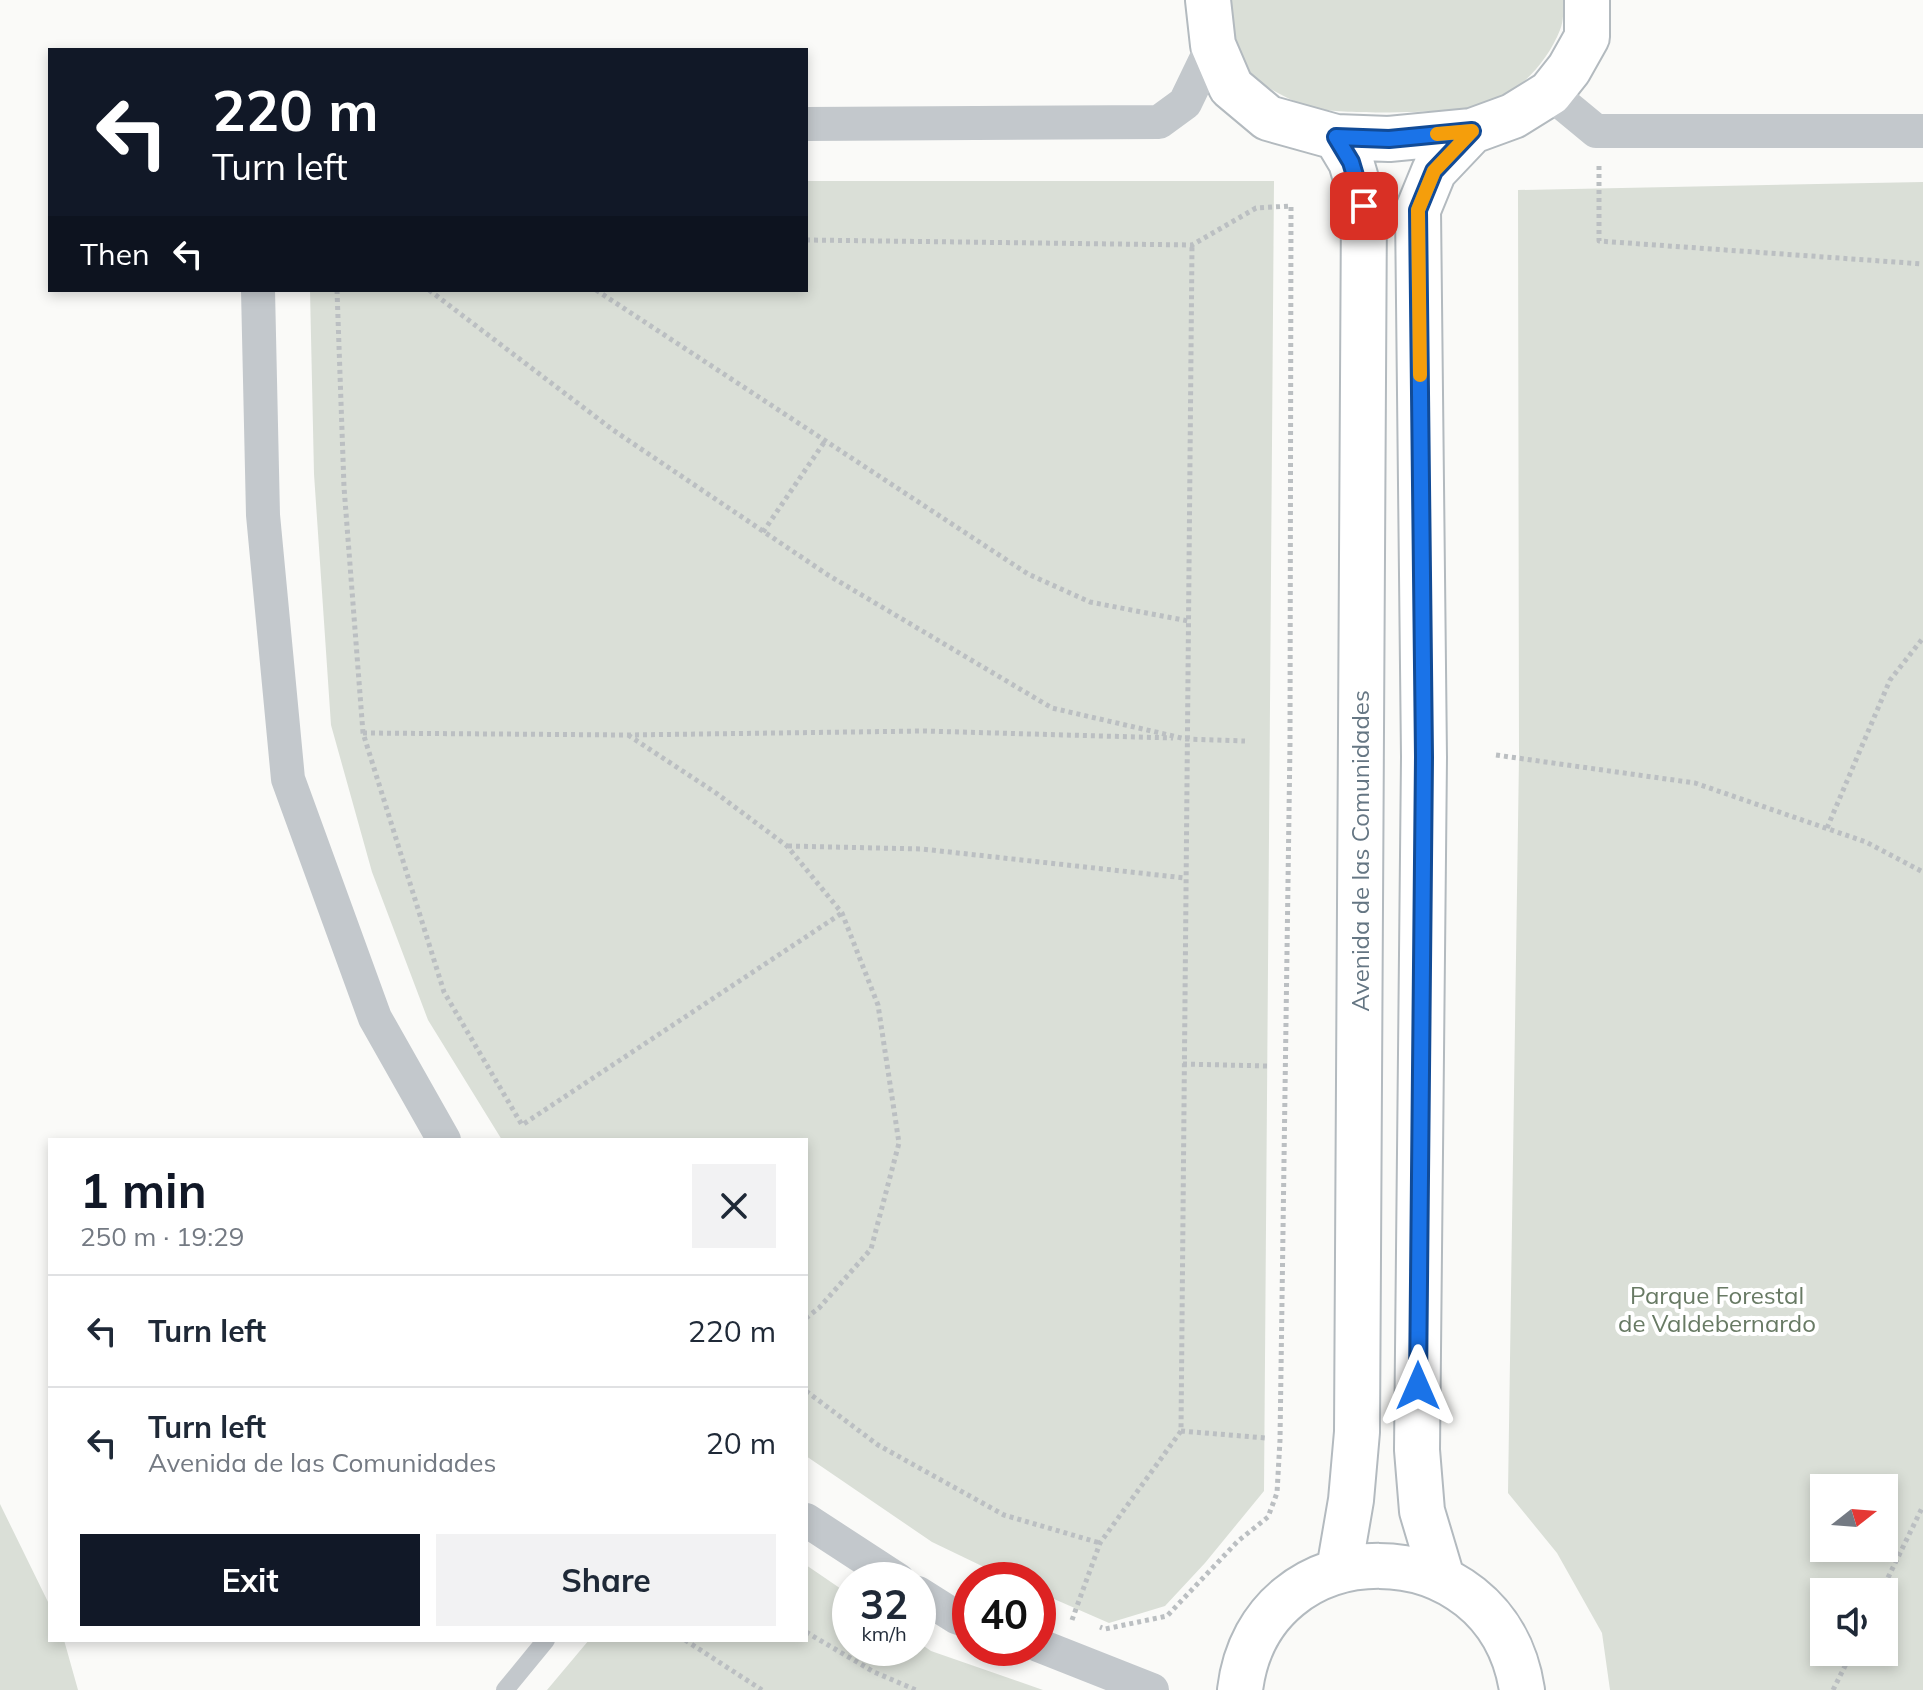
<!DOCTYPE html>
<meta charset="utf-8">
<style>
:root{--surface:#fff;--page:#f2f2f3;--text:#1f2937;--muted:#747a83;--line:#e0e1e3;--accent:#111827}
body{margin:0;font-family:Mulish,sans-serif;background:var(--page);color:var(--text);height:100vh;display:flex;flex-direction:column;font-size:30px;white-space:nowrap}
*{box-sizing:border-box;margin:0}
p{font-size:26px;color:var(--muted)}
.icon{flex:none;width:44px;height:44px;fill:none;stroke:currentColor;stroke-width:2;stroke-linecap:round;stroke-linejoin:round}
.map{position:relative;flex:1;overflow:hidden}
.drawer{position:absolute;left:48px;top:1138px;width:760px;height:504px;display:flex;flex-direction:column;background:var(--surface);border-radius:0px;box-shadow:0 4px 12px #0003}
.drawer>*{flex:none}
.top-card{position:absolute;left:48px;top:48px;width:760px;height:244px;border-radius:0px;box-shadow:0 4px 12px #0003;background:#111827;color:#fff;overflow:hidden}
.needle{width:52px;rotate:73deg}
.tools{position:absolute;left:1810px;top:1474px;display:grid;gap:16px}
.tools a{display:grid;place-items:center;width:88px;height:88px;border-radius:0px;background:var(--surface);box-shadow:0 4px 12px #0003;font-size:40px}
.speed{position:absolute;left:832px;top:1562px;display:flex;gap:16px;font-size:40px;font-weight:700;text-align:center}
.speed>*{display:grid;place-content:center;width:104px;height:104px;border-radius:50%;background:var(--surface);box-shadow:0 4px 12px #0003;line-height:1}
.speed small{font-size:20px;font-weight:400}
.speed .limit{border:12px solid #d22;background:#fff;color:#111}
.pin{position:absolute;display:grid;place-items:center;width:68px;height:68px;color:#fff;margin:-34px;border-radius:16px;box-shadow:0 4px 12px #0006}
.me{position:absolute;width:88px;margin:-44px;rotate:0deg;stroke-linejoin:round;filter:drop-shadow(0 0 6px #0008)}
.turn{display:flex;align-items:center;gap:28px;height:168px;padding:0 32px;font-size:36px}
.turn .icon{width:104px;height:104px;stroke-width:2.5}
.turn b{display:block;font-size:56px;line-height:68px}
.then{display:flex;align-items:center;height:76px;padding:0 32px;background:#0003;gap:16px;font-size:30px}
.round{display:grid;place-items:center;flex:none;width:84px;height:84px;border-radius:0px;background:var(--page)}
.head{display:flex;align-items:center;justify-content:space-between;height:136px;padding:0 32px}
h1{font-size:48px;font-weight:700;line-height:60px;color:var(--accent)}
.action{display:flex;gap:16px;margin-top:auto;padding:16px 32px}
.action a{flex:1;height:92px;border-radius:0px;background:var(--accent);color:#fff;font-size:32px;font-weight:700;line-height:92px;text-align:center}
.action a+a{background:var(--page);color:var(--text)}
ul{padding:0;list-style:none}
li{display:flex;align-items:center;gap:24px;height:112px;padding:0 32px;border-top:2px solid var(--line)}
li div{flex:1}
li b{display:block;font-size:30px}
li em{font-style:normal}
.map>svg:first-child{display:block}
.green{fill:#dadfd7;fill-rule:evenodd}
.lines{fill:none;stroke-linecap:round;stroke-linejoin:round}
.secondary-casing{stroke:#b3babf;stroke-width:48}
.path{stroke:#bbbfc2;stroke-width:5;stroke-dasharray:4 4;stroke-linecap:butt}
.lane{stroke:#c3c8cc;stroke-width:18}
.street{stroke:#c3c8cc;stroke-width:34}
.secondary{stroke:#fff;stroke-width:44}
.route-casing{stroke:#114b97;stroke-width:20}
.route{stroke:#1a73e8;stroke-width:14}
.slow{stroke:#f59e0b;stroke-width:14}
.labels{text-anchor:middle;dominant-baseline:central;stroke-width:8;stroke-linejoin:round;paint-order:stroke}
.street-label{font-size:24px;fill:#657683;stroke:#fff}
.park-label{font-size:24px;fill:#687a64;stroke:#fff}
</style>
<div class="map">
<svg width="1923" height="1690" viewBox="0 0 1923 1690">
<rect width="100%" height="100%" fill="#fafaf8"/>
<path class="green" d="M1222,0H1564C1563,9 1564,21 1560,30C1548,61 1520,91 1490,104C1468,113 1345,115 1320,109C1297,104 1267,90 1250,73C1231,54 1227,25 1222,0Z
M806,181H1274L1264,1491L1205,1563L1165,1606L1109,1623L1038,1592V1580H1011L932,1542L806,1456V1140H502L428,1020L372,872L331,725L314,474L310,290H806Z
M1923,182V1690H1610L1602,1633L1557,1553L1508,1493L1519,758L1518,190ZM1824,1488H1884V1548H1824ZM1824,1592H1884V1652H1824Z
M0,1504L50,1606V1640H64L78,1690H0Z
M806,1565L850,1595V1648H918V1642L931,1651L1043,1690H547L589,1640H806Z"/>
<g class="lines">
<g class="secondary-casing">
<path id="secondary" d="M1208,0L1213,45L1231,87L1268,118L1336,137L1389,139L1472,131L1513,116L1550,93L1569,69L1587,37V0
M1336,137L1351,162L1364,206L1357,1432L1351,1500L1339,1570
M1442,1578L1422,1511L1417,1450L1424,757L1418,210L1434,171L1472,131
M1240,1690C1260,1524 1497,1525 1522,1690"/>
</g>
<path class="path" d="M1599,166V241L1923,264
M806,240L1192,245L1256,208L1291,206L1290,743L1280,1440L1277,1493L1268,1517L1238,1541L1167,1616L1105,1629L1100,1627
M337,290L344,487L363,733L444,992L522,1125L842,913
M429,290L613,430L828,575L1052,708L1186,739L1245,741
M596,290L1028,574L1090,602L1188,621
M763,532L825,441
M363,733L627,735L924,731L1173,738
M628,735L716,793L787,846L842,913L878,1005L899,1143L871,1249L819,1308L806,1318
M1496,755L1695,783L1866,842L1923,872
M1827,828L1890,680L1923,638
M788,846L922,849L1185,878
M1183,1064L1267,1066
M806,1391L878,1445L1004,1515L1100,1543
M1181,1431L1266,1438
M1881,1592L1923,1506
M1072,1620L1100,1543L1181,1431L1192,245
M806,1632L874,1672L916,1690
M685,1640L762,1690
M1833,1690L1852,1652"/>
<path class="lane" d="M505,1690L546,1640"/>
<path class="street" d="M1550,93L1596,131H1923
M806,124L1159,122L1185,103L1213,45
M258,290L263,515L288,779L375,1018L444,1140
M806,1520L898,1580
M918,1593L956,1617L970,1622
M1038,1645L1152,1690"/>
<use href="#secondary" class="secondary"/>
</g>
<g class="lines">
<g class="route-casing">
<path id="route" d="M1364,206L1351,162L1336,137L1389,139L1472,131L1434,171L1418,210L1424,757L1418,1386"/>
</g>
<use href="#route" class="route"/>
<path class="slow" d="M1420,375L1418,210L1434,171L1472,131L1437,134"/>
</g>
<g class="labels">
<g class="street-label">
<text transform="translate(1360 851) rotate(-90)">Avenida de las Comunidades</text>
</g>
<g class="park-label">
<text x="1717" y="1295">Parque Forestal<tspan x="1717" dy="28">de Valdebernardo</tspan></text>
</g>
</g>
</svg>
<div class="tools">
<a><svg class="needle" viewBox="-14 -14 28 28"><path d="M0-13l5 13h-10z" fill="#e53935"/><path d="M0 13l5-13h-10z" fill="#747a83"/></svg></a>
<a><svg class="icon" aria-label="sound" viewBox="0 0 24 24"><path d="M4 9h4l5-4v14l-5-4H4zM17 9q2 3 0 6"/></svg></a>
</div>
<div class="speed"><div>32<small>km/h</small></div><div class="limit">40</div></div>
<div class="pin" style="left:1364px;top:206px;background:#d93025"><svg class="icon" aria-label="arrive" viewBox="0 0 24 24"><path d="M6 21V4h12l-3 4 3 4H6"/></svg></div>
<svg class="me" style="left:1418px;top:1386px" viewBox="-20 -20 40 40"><path d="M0-17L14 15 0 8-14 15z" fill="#1a73e8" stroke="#fff" stroke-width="4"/></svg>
<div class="top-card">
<div class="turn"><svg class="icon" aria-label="left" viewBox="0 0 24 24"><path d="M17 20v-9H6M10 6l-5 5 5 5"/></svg><div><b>220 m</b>Turn left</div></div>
<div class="then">Then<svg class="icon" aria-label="left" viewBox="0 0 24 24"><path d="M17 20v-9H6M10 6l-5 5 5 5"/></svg></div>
</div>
<section class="drawer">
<div class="head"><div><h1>1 min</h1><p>250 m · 19:29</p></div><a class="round"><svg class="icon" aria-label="close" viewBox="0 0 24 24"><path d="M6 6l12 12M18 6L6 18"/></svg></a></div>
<ul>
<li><svg class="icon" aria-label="left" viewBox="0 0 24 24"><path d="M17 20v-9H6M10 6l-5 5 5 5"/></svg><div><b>Turn left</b></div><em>220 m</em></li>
<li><svg class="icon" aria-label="left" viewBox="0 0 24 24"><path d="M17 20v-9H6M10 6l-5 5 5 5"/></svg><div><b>Turn left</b><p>Avenida de las Comunidades</p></div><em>20 m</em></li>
</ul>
<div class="action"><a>Exit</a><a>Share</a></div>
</section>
</div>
